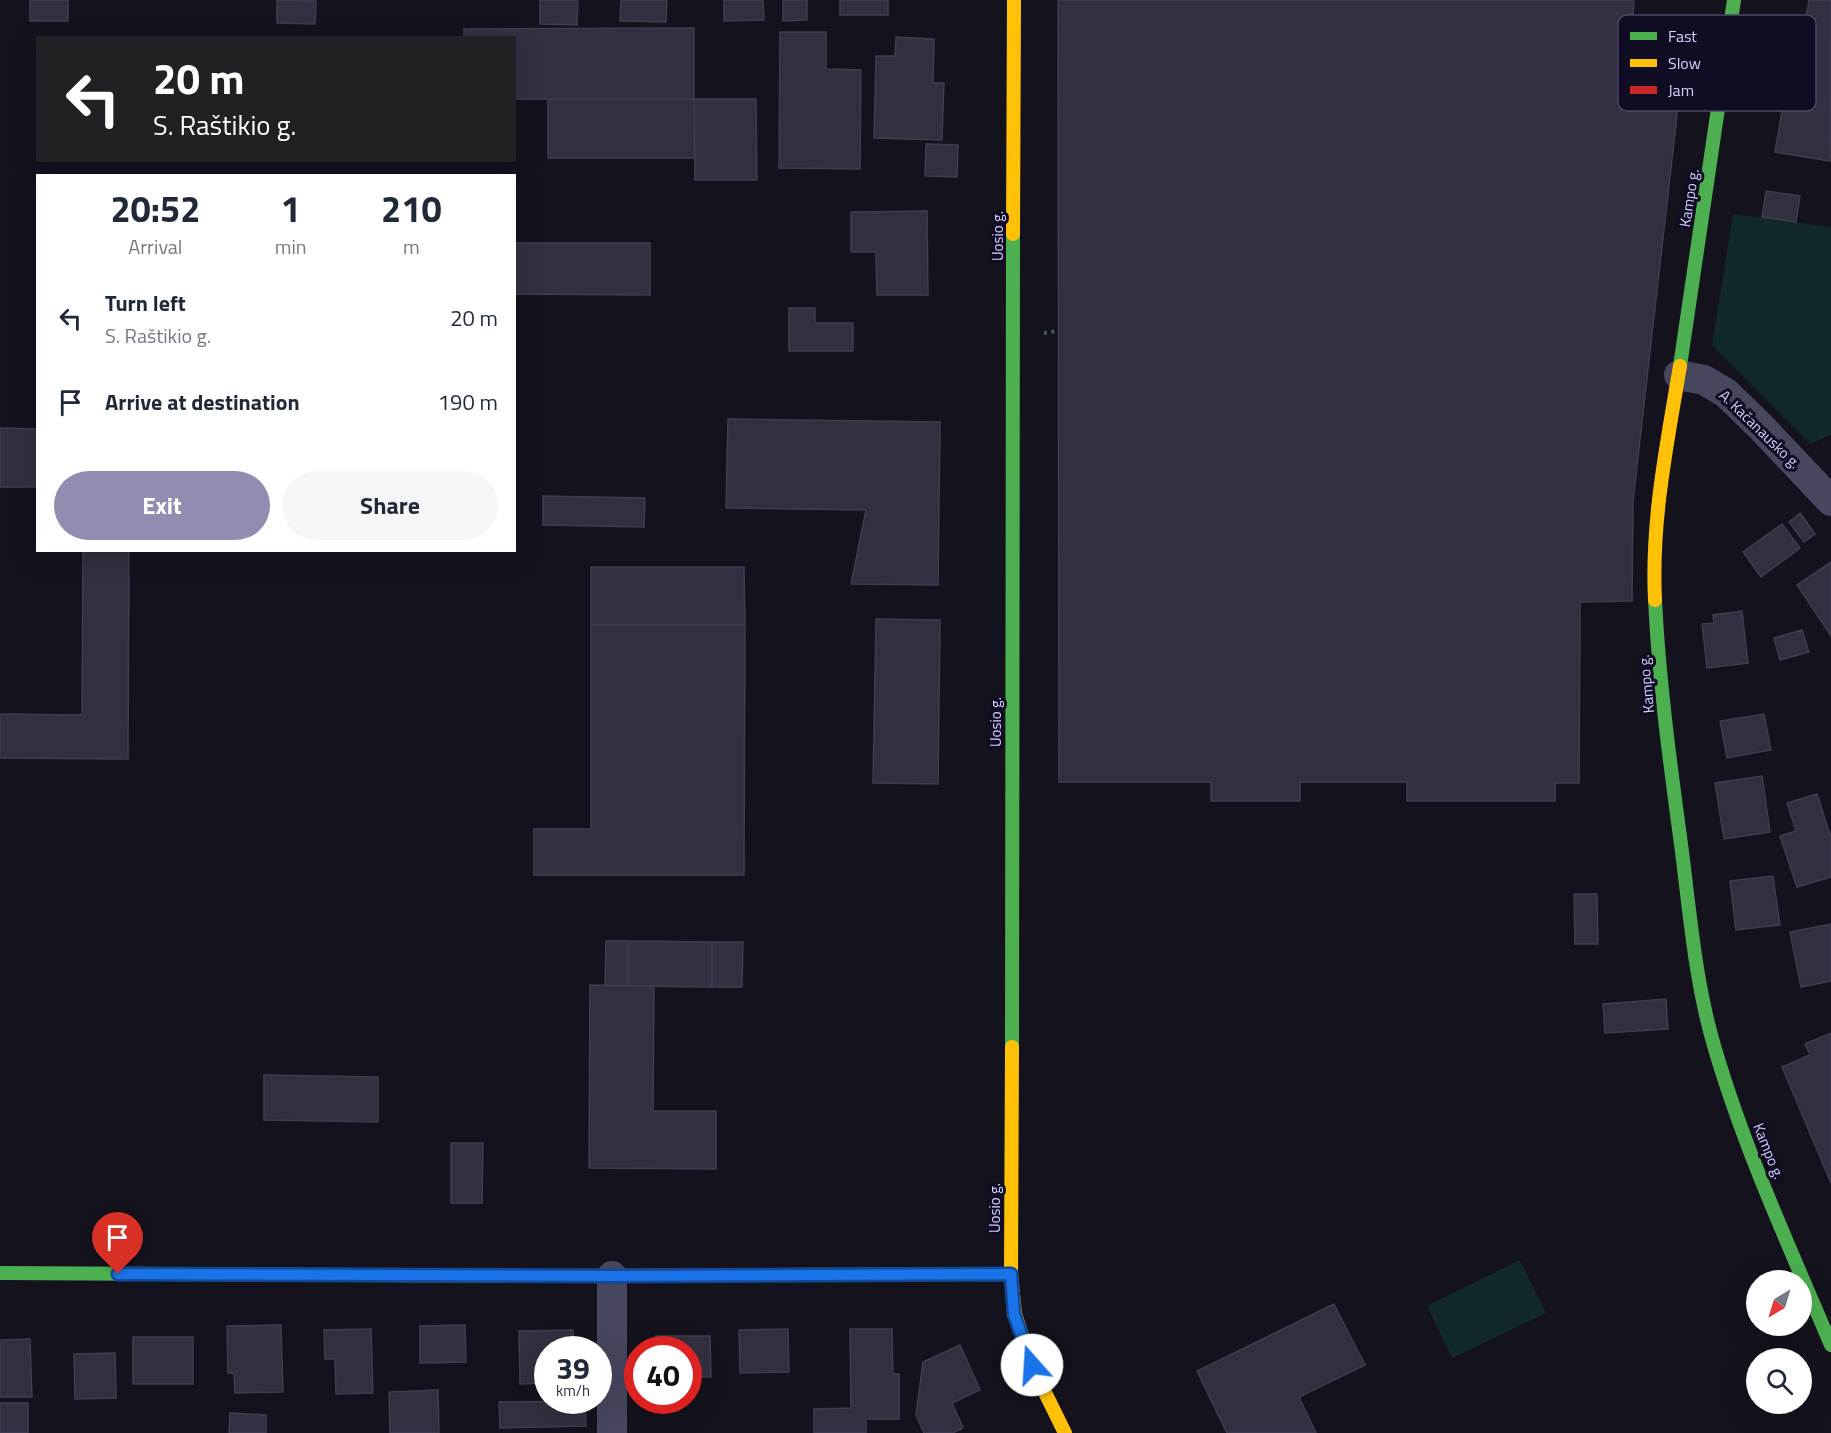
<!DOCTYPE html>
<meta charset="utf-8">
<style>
:root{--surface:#fff;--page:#f6f6f7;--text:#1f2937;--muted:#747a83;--accent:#908db0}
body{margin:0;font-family:"Titillium Web",sans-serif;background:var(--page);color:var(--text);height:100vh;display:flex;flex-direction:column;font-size:22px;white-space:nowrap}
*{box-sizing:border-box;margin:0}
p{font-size:20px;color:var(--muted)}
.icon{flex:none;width:33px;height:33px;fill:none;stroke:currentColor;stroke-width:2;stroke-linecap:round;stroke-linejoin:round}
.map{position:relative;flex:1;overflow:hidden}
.details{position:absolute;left:36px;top:174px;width:480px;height:378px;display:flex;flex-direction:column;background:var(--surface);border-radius:0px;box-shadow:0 6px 24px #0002}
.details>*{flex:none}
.guide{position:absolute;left:36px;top:36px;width:480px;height:126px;border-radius:0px;box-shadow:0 6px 24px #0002;background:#202124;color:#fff;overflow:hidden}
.needle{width:39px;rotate:218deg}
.controls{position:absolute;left:1746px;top:1270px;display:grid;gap:12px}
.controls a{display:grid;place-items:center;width:66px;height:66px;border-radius:50%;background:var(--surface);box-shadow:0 6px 24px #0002;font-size:30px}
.speed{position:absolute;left:534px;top:1336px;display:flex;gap:12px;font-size:30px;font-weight:700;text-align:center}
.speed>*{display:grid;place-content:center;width:78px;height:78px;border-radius:50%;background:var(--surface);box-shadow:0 6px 24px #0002;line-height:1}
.speed small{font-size:15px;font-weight:400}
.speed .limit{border:9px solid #d22;background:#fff;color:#111}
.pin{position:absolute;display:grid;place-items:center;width:51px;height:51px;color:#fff;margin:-62px -26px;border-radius:50% 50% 50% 0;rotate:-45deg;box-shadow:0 0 6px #0007}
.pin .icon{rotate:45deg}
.me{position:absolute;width:66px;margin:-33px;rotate:341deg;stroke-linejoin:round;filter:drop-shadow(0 0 4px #0008)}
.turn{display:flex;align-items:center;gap:21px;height:126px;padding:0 18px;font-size:27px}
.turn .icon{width:78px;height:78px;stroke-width:2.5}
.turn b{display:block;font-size:42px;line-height:51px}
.eta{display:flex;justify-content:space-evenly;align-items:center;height:102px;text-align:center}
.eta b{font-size:36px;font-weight:700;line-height:42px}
.cta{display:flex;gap:12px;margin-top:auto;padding:12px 18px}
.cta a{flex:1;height:69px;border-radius:36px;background:var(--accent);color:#fff;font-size:24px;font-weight:700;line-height:69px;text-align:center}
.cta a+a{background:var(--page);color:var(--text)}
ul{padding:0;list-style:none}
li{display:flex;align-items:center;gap:18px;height:84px;padding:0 18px}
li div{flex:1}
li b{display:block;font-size:22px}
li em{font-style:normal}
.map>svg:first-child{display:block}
.green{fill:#112929}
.building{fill:#323040;stroke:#3f3c51;stroke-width:1.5}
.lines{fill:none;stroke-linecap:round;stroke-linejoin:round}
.path{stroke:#495966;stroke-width:4;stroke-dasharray:3 4.5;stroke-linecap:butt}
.street{stroke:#46465e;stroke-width:30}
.fast{stroke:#4caf50;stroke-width:14}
.slow{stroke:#ffc107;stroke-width:14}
.jam{stroke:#c62828;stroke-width:14}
.route-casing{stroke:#114b97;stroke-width:15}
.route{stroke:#1a73e8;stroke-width:10}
.labels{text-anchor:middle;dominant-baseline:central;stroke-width:6;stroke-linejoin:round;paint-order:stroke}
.street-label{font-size:15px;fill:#d2cfff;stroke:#100d22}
.key{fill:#100d22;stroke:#4a4764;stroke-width:1.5}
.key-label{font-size:16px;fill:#d2cfff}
</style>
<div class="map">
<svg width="1831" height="1433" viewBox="0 0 1831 1433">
<rect width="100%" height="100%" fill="#14121d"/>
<path class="green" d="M1733,214L1831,227V435L1810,444L1712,345Z
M1520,1260L1546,1313L1452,1358L1427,1306Z"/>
<path class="building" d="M30,0H68V21H30Z
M277,0L316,1L315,24L277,23Z
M540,0H578L577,25L540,24Z
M621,0H667L666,22L620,21Z
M724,0H763L764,20L724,21Z
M783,0H807V20L783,21Z
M840,0H888V15H840Z
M1058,0H1634L1630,56L1683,63L1633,501L1632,601L1580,602L1579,783H1555V801H1407V782H1300V801H1211V782H1059Z
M1809,0H1831L1830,161L1775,152L1792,53L1800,55Z
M694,28V99H514V38H464V29Z
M780,32H826V69L861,70L860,169L779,168Z
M896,37L934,39L933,83H944L942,140L874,138L876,56H895Z
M548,99H694L695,158H548Z
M694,99H756L757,180H695Z
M926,144L958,145L957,177L925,176Z
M1766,191L1800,196L1796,222L1762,217Z
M927,211L928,295H877L876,252H851V212Z
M514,243H650V295L514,294Z
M789,308H815V323H853V351H789Z
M728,419L940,422L938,585L851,584L866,510L726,508Z
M0,428L38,429V487H0Z
M543,496L645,498L644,527L543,525Z
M1800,513L1815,534L1804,542L1789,522Z
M1782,524L1800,548L1761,577L1743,552Z
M83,550H129L128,759L0,758V714L82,715Z
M1831,562V636L1797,585Z
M591,567H744L745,625H591Z
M1742,611L1748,663L1707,668L1702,624L1714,623L1713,615Z
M876,619L940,620L938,784L873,783Z
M591,625H745L744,875H534V829H591Z
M1802,630L1809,652L1780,660L1774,638Z
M1764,714L1771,750L1727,758L1720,721Z
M1762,776L1770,832L1724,839L1715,783Z
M1817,794L1831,838V877L1797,887L1780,836L1796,831L1787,803Z
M1773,876L1780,925L1736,930L1730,881Z
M1574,894H1597L1598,944H1575Z
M1831,924V981L1801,987L1790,932Z
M606,941H628V986H605Z
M628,941L712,942V987L628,986Z
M712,942H743L742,987H712Z
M590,985L654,986L653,1111H716V1169L589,1168Z
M1666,999L1668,1029L1605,1033L1603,1004Z
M1831,1033V1183L1782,1067L1810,1055L1805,1044Z
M264,1075L378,1077V1122L264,1120Z
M451,1143H483L482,1203H451Z
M1334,1304L1365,1365L1299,1397L1316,1433H1227L1197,1371Z
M281,1325L283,1392L235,1393L234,1373H228L227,1326Z
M465,1325L466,1362L420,1363V1326Z
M371,1329L373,1393L336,1394L335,1359H325L324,1330Z
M788,1329L789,1372L740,1373L739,1330Z
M850,1329H892L893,1374H899V1419H866V1433H814V1409L851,1408Z
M573,1330V1350H548V1383L520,1384L519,1331Z
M656,1336H710L711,1377H688V1350H656Z
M133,1337H193V1384H133Z
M30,1339L32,1397H0V1340Z
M960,1345L980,1390L952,1403L963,1428L953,1433H924L916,1415L923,1362Z
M115,1353L116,1398L75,1399L74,1354Z
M438,1390L439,1433H390L389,1392Z
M585,1401L586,1426L500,1428L499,1402Z
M0,1403H28V1433H0Z
M230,1413L266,1415V1433H229Z"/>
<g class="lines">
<path class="path" d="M1044,333L1058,331"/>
<path class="street" d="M1679,375L1704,380L1726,393L1761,427L1831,501
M612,1276V1433"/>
<path class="fast" d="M1680,366L1734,0
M1655,600C1659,682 1670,763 1681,844C1690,913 1695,983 1715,1049C1745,1151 1790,1248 1831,1345
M1012,1047L1013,234
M0,1273L543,1276
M764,1275L1011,1274"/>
<path class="slow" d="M1013,234L1014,0
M1655,600C1651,521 1667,444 1680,366
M1012,1047L1011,1274L1015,1314L1032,1366L1065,1433"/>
<path class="jam" d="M543,1276L764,1275"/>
</g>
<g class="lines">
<g class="route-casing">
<path id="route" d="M118,1274L612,1276L1011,1274L1014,1314L1032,1365"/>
</g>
<use href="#route" class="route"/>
</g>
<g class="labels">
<g class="street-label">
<text transform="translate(1689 198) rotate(-81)">Kampo g.</text>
<text transform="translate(997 236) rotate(-90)">Uosio g.</text>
<text transform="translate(1760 429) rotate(44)">A. Kačanausko g.</text>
<text transform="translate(1646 684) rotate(-95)">Kampo g.</text>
<text transform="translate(995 722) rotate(-90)">Uosio g.</text>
<text transform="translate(1769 1151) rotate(68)">Kampo g.</text>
<text transform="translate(994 1208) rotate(-90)">Uosio g.</text>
</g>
</g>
<rect x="1618" y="15" width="198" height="96" rx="9" class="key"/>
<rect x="1630" y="32" width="27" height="8" fill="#4caf50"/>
<rect x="1630" y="59" width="27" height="8" fill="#ffc107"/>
<rect x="1630" y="86" width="27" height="8" fill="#c62828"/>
<g class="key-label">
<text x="1668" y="42">Fast</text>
<text x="1668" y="69">Slow</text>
<text x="1668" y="96">Jam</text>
</g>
</svg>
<div class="controls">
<a><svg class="needle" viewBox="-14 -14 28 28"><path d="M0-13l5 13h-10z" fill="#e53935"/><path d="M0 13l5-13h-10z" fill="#747a83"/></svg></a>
<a><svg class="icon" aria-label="search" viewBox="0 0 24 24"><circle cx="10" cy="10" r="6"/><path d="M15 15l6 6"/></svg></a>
</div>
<div class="speed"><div>39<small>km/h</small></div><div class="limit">40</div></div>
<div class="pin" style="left:118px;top:1274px;background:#d93025"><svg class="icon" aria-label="arrive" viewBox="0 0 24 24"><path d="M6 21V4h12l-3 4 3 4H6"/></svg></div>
<svg class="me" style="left:1032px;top:1365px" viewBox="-20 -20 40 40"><circle r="19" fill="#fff"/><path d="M0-13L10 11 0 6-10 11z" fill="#1a73e8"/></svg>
<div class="guide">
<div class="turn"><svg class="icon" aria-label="left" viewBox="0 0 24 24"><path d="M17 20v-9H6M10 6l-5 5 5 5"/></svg><div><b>20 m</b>S. Raštikio g.</div></div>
</div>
<section class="details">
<div class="eta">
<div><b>20:52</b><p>Arrival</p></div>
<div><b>1</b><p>min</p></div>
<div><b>210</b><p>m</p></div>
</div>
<ul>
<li><svg class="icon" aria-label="left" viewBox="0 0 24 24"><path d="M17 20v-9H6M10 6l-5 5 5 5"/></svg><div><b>Turn left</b><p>S. Raštikio g.</p></div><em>20 m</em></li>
<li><svg class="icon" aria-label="arrive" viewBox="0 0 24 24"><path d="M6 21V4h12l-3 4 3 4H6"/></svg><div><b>Arrive at destination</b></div><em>190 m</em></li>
</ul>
<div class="cta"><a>Exit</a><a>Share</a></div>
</section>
</div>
